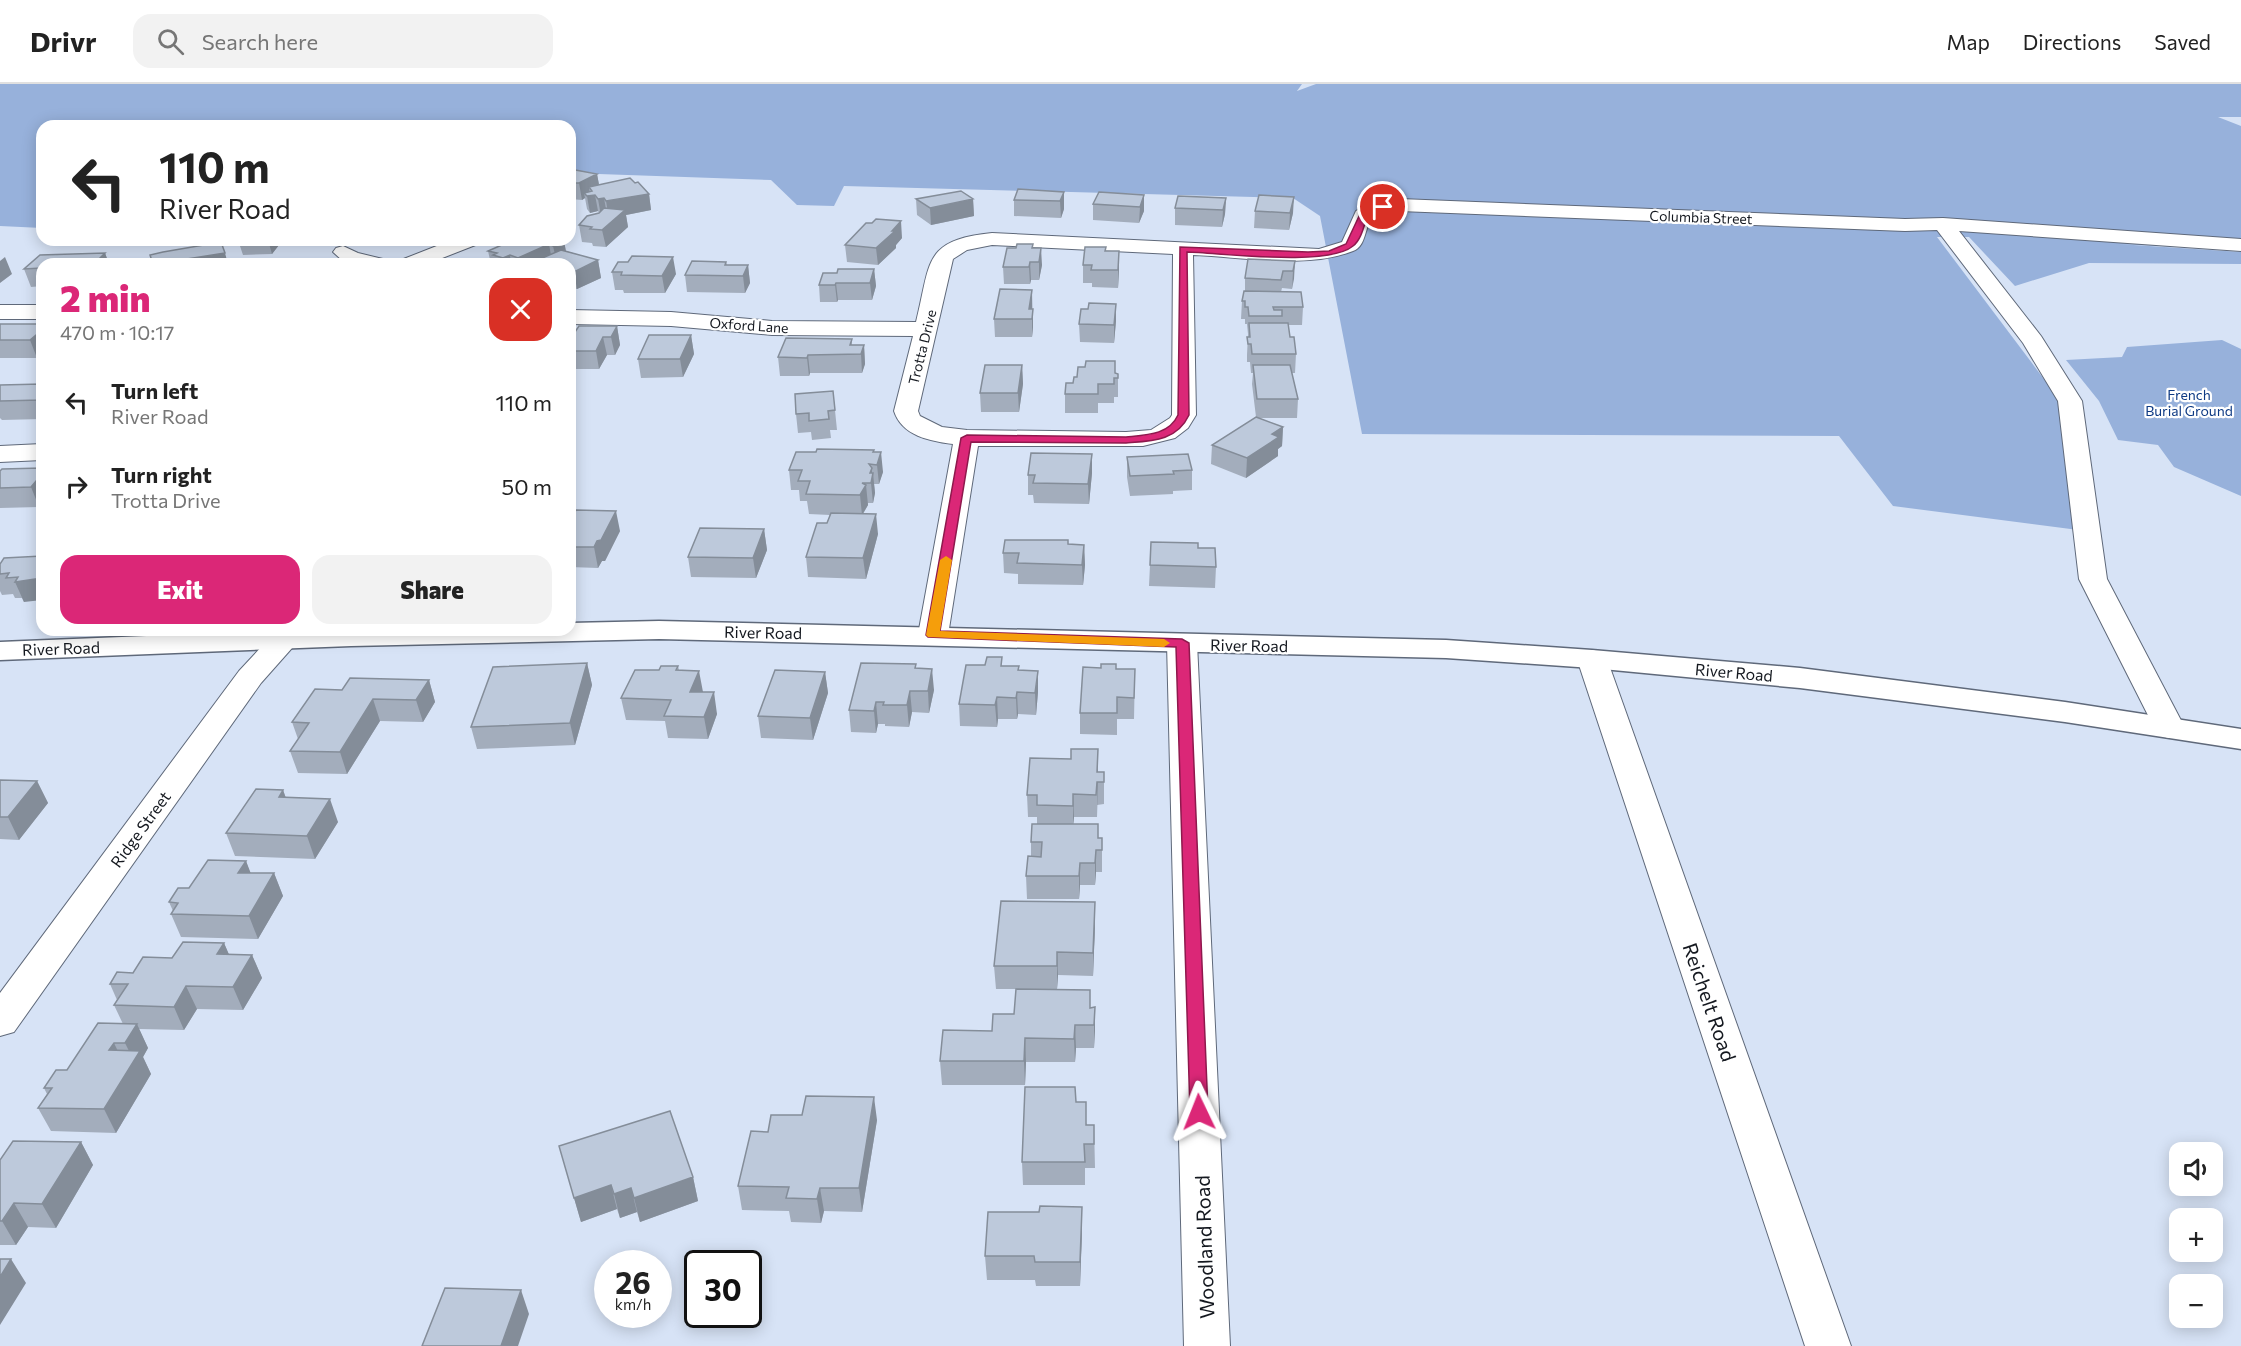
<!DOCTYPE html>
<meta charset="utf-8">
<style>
:root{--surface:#fff;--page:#f2f2f2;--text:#222;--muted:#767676;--line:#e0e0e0;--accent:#db2777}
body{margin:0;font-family:Commissioner,sans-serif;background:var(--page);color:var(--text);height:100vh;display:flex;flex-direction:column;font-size:22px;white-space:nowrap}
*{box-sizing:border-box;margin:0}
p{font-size:20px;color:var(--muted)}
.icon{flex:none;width:33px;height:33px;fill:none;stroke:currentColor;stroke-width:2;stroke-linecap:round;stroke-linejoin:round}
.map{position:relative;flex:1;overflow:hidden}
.panel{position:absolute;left:36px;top:174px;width:540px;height:378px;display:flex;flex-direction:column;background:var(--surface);border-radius:18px;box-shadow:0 3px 15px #0003}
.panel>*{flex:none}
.top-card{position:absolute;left:36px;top:36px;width:540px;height:126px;border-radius:18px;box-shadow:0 3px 15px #0003;background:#fff;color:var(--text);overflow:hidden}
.fabs{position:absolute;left:2169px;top:1058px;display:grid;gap:12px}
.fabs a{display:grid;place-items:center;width:54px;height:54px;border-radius:12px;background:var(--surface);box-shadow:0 3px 15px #0003;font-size:30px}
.speed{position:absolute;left:594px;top:1166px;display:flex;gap:12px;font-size:30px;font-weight:700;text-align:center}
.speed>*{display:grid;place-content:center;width:78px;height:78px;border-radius:50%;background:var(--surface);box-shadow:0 3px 15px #0003;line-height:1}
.speed small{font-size:15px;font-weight:400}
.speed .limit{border:3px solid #111;border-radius:9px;background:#fff;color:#111}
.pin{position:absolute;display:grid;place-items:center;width:51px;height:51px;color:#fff;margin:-26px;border:3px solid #fff;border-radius:50%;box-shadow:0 2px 6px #0007}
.me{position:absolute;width:66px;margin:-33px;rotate:358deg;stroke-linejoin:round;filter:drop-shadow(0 0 4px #0008)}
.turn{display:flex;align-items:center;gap:21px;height:126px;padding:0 24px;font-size:27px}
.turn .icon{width:78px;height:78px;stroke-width:2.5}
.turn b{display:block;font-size:42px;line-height:51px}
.round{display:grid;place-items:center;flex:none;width:63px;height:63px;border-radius:18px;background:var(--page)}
.summary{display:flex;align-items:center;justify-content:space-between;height:102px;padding:0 24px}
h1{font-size:36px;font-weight:800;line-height:45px;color:var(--accent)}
.cta{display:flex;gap:12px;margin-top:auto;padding:12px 24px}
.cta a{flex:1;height:69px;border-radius:18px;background:var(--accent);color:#fff;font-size:24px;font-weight:800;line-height:69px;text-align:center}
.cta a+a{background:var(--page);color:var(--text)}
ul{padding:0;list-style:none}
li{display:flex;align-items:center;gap:18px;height:84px;padding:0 24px}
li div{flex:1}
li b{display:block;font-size:22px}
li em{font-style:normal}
header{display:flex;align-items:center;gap:36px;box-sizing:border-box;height:84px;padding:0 30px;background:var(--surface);border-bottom:2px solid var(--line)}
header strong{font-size:28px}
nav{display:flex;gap:33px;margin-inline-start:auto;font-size:21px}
.search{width:420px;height:54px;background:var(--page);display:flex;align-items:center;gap:15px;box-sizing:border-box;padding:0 21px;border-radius:18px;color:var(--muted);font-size:22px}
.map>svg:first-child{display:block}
.green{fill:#97b1db}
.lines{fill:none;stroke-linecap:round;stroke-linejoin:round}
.street-casing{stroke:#5f697a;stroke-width:2}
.secondary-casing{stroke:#5f697a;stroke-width:3}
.street{fill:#fff;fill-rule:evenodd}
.secondary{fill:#fff;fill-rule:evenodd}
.wall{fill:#a3adbc}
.shaded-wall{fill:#848d99}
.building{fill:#bdc9db;stroke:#848d99;stroke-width:1.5}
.route{fill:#db2777;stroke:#8e194d;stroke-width:1.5}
.slow{fill:#f59e0b}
.labels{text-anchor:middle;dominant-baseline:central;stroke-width:4.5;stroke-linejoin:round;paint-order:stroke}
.far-street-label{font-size:14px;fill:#14181f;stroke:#fff}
.far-park-label{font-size:14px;fill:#0e3a84;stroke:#fff}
.street-label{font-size:16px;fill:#14181f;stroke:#fff}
.near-street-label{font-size:20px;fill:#14181f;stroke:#fff}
</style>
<header>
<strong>Drivr</strong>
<div class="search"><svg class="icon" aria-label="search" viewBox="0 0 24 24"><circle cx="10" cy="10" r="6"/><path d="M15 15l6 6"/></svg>Search here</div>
<nav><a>Map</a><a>Directions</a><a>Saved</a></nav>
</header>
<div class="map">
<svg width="2241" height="1262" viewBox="0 0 2241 1262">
<rect width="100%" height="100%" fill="#d7e3f6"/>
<path class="green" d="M0,0H1302L1297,7L1316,0H2241V33H2218L2241,42V166L2118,160L2241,168V180L2089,179L2015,202L1969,153H1937L2059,315L2086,447L1893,422L1839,352L1362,350L1320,132L1293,114L844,102L834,122L797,121L771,96L570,89V42H42V144L0,142Z
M2222,256L2241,265V412L2174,383L2158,361L2118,356L2099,317L2066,276L2122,273L2127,263Z"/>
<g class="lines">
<g class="street-casing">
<path id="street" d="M1400,115L1905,135L1943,134L2241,155V167L1959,147L2041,252L2082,317L2107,495L2185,644L2180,651L2169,654L2158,651L2079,495L2058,317L2023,259L1937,146L1905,147L1400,127C1393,128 1379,128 1373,133C1364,142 1367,162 1353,167C1308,185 1242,173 1193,171L1196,331L1188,344L1175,354L1143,362H978L948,551L943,557L933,560L923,557L918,551L953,360C930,357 902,352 894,327L913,252L772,251L671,242L570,240V226L671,228L772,237L916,238C931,179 922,156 992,149L1319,165L1342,158L1356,127L1364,122ZM992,161L1173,170L1172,331L1170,334L1151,346L1126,348L967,346L942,343L920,332L918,327L953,175L967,166Z
M452,156H481L478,160L427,180H398L401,176Z
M343,162L358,169L387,176L390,180L344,178L333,168L336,164Z
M0,221H42V235H0Z
M42,360V376L0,378V362Z
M277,546H308L261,599L14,948L0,952V909L239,587Z
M1182,550L1193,553L1197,559L1230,1262H1184L1167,559L1171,553Z
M1592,566L1603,569L1607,575L1851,1262H1805L1577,575L1581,569Z"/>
</g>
<g class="secondary-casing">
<path id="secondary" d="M659,537L1446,556L1592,566L1800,584L2065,618L2241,645V665L2065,638L1800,604L1592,584L1446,574L659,555L351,562L0,576V558L292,546H570V539Z"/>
</g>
<use href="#street" class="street"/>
<use href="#secondary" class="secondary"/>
</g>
<path class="wall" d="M570,85L597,90L599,101L635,99L649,110L651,126L626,131L628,143L606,163L593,162L592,159L582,158L579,141L599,129L598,127L590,129L587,125L585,114L582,116L570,115Z
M1064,108V125L1061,134L1014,132V116Z
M1144,111V127L1139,139L1093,136V120Z
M1226,114L1225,130L1222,143L1175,141V124Z
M916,115H973L974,132L931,141L917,131Z
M1255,127L1293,129L1289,146L1254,144Z
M902,154L896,161V164L878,181L847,178L845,161Z
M238,156H287L284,161H279L272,170L243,171Z
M564,157L566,167L598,176L601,194L577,205L570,204V180H491L488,167Z
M1033,160V164L1042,181L1039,196H1031L1030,200H1004L1003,183L1016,164Z
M1106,167L1119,185L1118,204L1092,203V199H1083V181Z
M105,169L109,180H42V202L31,203L24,185L40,171Z
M1295,177L1292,205L1282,204L1281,208L1303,223L1302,241H1288L1290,253L1296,270L1295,289H1292L1298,315L1297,334H1259L1283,343L1282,362L1278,365V372L1246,394L1211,380L1212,361L1256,333L1252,300L1253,289H1251L1250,278H1247V271L1248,250L1247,240H1245V235H1241L1242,217L1245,207V194Z
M726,178L727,181H748L750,199L745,209L687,208L685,191Z
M874,185L876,202L872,216H838L837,218H820L819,201L837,189Z
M612,188L676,190L665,209H624L623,206H615Z
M1032,206L1033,243L1032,253H995L994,235Z
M1116,237L1114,259L1080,258L1079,240Z
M0,240H42V270L37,274H0Z
M617,242L620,261L615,271H607L599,285H573L570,273V248Z
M691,251L694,270L683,293L641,294L638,275Z
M852,255V261H864L865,280L862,289H810L809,292H780L778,273Z
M1022,281L1023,300L1019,328H981L980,309Z
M1118,290V313H1114V319H1098V329H1065V310L1077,293Z
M42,300V335L2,336L0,334V301Z
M833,307L837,346H830L831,354L812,356L811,348L798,349L796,330Z
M874,368L883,388L879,400H874L875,409L873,419H868V421L863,430L878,450L866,495L808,493L806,473L827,439L830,431L809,430L807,417H800L799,406H791L789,386Z
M1127,373L1192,386V406L1173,407V410L1130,412L1127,393Z
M42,384V420L39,423L0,424V387Z
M1092,389L1089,420L1034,419L1033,411H1028V391Z
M570,438L620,447L605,477H602L598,484L570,483Z
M764,445L767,466L756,494L691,493L688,473Z
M1068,460L1084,461L1085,481L1083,501L1018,500V490L1004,489L1003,469Z
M1198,464L1216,483L1215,504L1149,502L1150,481Z
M42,472L24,518L22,514H15L13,510L2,511L0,507V480Z
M587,579L592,601L575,661L477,665L471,643Z
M678,582L679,586L703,608L717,630L708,655L668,654L665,637L626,636L621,614L659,586Z
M1003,582L1019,586L1038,608L1036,631L1018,630L1017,635H998L997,643L960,642L959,620Z
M916,584L934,606L929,629L912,628L909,643L885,642V640H878L876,649L851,648L849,626Z
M1116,585H1135L1134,635H1117V651L1080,650V629Z
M825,588L828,609L813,656L761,654L758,632Z
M429,596L435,618L423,638L380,637L347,690L298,689L290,667L298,655L292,638L342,606Z
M1098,688H1104V720L1097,721V733H1074L1073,740L1098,754H1102V788H1096L1095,801H1080L1079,815H1027L1026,792L1031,772V758L1037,740V733H1028L1027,711Z
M0,696L37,697L48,719L19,756L0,755Z
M283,706L286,714L338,738L315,775L235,772L226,749Z
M246,777L250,789H274L283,812L258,855L181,853L171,830L173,827L169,818L189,804Z
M1095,841L1093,892L1058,891L1057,905H996L994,882Z
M224,859L229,871H252L262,894L243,926L197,925L184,946L139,945L148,964L143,973L151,990L116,1049L51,1047L38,1024L47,1010L44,1004L67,986L123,940L114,921L117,916L110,900L133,889L172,874Z
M1095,923L1094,964H1076L1075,978H1026L1025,1001H942L940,977L992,947L1014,930Z
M1076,1018L1087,1041H1094L1095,1084H1085V1101H1023L1022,1078Z
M877,1036L862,1128L824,1127L821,1139L791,1138L789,1127L742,1126L738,1102L768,1048Z
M81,1058L93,1081L56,1144L28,1143L16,1161H0V1076Z
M559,1062L693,1093L698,1117L640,1138L637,1128L620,1134L617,1125L581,1138Z
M1082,1146L1080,1202H1036L1035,1196H987L985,1172Z"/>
<path class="shaded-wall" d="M597,90L600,106L592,107L589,103L590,111H595L598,127L590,129L587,112L584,109L585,114L582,116L579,99Z
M1064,108V125L1061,134L1060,117Z
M649,110L651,126L626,131L628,143L606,163L602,146L609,134L606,117Z
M1144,111V127L1139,139L1140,123Z
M1294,113L1293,129L1289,146L1290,129Z
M604,114L607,131L601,132L598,115Z
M1226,114L1225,130L1222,143L1223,126Z
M973,115L974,132L931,141L930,124Z
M901,137L902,154L896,161V164L878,181L876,164Z
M268,156H277L279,161L272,170Z
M564,157L567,174L557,179L553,162Z
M549,160L552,177L540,175L541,180H519L518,174Z
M1041,164L1042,181L1039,196V178Z
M1119,167V185L1118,204V186Z
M105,169L109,180H94Z
M225,169L228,180H155Z
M510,171L511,180H504L503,174Z
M5,173L12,190L0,199V177Z
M673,173L676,190L665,209L662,192Z
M598,176L601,194L577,205L574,188Z
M1295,177L1294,195L1292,205L1293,187Z
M1030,178L1031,196L1030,200L1029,183Z
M748,181L750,199L745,209L743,192Z
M874,185L876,202L872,216L870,199Z
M836,199L838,216L837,218L835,201Z
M1032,206V223L1031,235L1029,225Z
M1116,220V237L1114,259V241Z
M1033,225V243L1032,253V235Z
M617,242L620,261L615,271L611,253Z
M42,246V270L37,274L30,256Z
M691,251L694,270L683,293L680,275Z
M603,253L607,271L599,285L596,267Z
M864,261L865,280L862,289L861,270Z
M808,271L810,289L809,292L807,274Z
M1022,281L1023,300L1019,328L1018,309Z
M1283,343L1282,362L1278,365V372L1246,394L1247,374L1272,350Z
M881,368L883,388L879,400L877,381Z
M1092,370V389L1089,420L1088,400Z
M872,384V393L873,389L875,409L873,419L870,389Z
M42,390V420L39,423L31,403Z
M866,401L868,421L862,431L860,411Z
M616,427L620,447L605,477H602L598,484L594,463Z
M876,430L878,450L866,495L863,474Z
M764,445L767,466L756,494L753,474Z
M1084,461L1085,481L1083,501L1082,481Z
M42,494V516L24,518L15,498Z
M587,579L592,601L575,661L570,639Z
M932,585L934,606L929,629L928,607Z
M699,587L703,608H690Z
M1038,587V608L1036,631L1035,609Z
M825,588L828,609L813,656L810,634Z
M429,596L435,618L423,638L416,616Z
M910,607L912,628L909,643L907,621Z
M714,608L717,630L708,655L704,633Z
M1017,608L1018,630L1017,635L1016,614Z
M997,613L998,635L997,643L995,621Z
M373,615L380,637L347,690L340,668Z
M876,618L878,640L876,649L874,627Z
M1098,665V687L1097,733V688Z
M37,697L48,719L19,756L8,733Z
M283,706L291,729L279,713Z
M1073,710L1074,733L1073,744Z
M330,715L338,738L315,775L307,752Z
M1096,766V788L1095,801V779Z
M246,777L255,800L238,789Z
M1080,779V801L1079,815V792Z
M274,789L283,812L258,855L249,832Z
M1095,818V841L1093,892V869Z
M224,859L234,882L217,870Z
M1057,868L1058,891L1057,905Z
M252,871L262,894L243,926L233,903Z
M186,902L197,925L184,946L174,923Z
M1095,923V947L1094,964V941Z
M137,940L148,964L143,973L151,990L116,1049L104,1025L134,977L125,959Z
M1075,941L1076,964L1075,978L1074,955Z
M1025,954L1026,978L1025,1001L1024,977Z
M114,959L125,982L109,966Z
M874,1013L877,1036L862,1128L859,1104Z
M81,1058L93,1081L56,1144L42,1120Z
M693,1093L698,1117L640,1138L634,1114Z
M611,1101L617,1125L581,1138L574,1114Z
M631,1104L637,1128L620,1134L614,1110Z
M820,1104L824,1127L821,1139L817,1115Z
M14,1119L28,1143L16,1161L2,1137Z
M1082,1123V1146L1080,1202V1178Z
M11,1175L26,1199L0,1241V1193Z
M521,1206L529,1230L518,1262H501Z"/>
<path class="building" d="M570,85L597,90L579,99H570Z
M630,94L635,99L638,98L649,110L606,117L604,114L598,115L595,111L587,112L584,109L592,107L589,103Z
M1018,105L1064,108L1060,117L1014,116Z
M961,107L973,115L930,124L916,115Z
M1099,108L1144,111L1140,123L1093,120Z
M1259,111L1294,113L1290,129L1255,127Z
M1178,112L1226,114L1223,126L1175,124Z
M604,124L625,126L602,146L590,145L592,143L579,141L587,132L599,129Z
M876,135L901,137L892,147H895L876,164L845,161L866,139H872Z
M513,156H561L564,157L553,162L549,160L518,174L510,171L503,174L493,171L497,169L488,167Z
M221,158L225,169L155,180H153L150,171L163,168Z
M1017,160H1033L1032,164H1041L1039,178H1030L1029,183H1003L1007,164H1016Z
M1085,163H1106L1105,167H1119L1118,186H1091L1092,181H1083Z
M561,166L598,176L574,188L570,187V180H551L540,175Z
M105,169L94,180H42V184L24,185L40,171Z
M632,172L673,173L662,192L621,191L622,188H612L618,178H628Z
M1248,175L1295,177L1293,187H1283L1281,196L1245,194Z
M692,177L726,178L725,181H748L743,192L685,191Z
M838,185H874L870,199H836L835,201H819L823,189H837Z
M1000,205L1032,206L1029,225H1033L1032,235H994Z
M1244,207L1301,208L1303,223H1273L1274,226H1282V232H1249L1248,223H1245V217H1242Z
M1089,219L1116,220L1114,241L1079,240L1081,225H1088Z
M1249,239H1288L1290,253H1294L1296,270H1252L1251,260H1248L1247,253H1250Z
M0,240H42V246L30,256H0Z
M579,242H617L611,253H603L596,267H570L572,260H570L571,254H570V248H575Z
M649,251H691L680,275H638Z
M786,254L852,255L850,261H864L861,270L808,271L807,274L778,273Z
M1086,277H1115V289L1118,290V294H1114V300H1098V310H1065L1066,299H1073L1074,293H1077L1078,283H1085Z
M985,281H1022L1018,309H980Z
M1253,281H1290L1298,315H1257Z
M42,300V314L40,316L0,317V301Z
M833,307L835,326L828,327L829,335L809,337V329L796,330L795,310Z
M1256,333L1283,343L1272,350L1279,353L1247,374L1212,361Z
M817,365L874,366L873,368H881L877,381L869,380L872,384L870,389H873L871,399H862L866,401L860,411L806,410L810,397H798L802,386H789L796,368H816Z
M1031,369L1092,370L1088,400L1033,399L1035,391H1028Z
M1188,370L1192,386L1173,387L1174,390L1130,392L1127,373Z
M42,384V390L31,403L0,404V387L2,385Z
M576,426L616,427L601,456L597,457L594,463H570V438Z
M831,429L876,430L863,474L806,473L817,439H827Z
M700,444L764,445L753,474L688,473Z
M1005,456H1068V460L1084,461L1082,481L1017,479L1019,469H1003Z
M1151,458L1198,459V464H1215L1216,483L1150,481Z
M42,472V494L15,498L18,493L6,494L9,489L0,490V480L4,474Z
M987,573H1002L1001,582H1019L1018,586L1038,587L1035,609L1017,608L1016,614L997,613L995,621L959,620L966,581H985Z
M587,579L570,639L471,643L493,583Z
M861,579L916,580L915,584L932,585L928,607H910L907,621H883L884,618H876L874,627L849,626Z
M1101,580H1116V585H1135L1134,614L1117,613V629H1080L1083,583L1101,584Z
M661,582H678L676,586L699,587L690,608H714L704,633L664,632L671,616L621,614L635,586H659Z
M775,586L825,588L810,634L758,632Z
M350,594L429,596L416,616L373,615L340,668L290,667L309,639L292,638L315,605L342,606Z
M1071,665H1098L1097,688H1104V698H1097L1096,711L1073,710V722L1037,721V711H1027L1030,674L1071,675Z
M0,696L37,697L8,733H0Z
M256,705L283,706L279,713L330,715L307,752L226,749Z
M1032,740H1098V754H1102V766H1096L1095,779H1080L1079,792H1026L1028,772L1041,773L1042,758H1031Z
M208,776L246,777L238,789H274L249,832L171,830L178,819L169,818L178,804H189Z
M1001,817L1095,818L1093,869L1057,868V882H994Z
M183,858L224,859L217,870L252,871L233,903L186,902L174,923L114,921L128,900H110L117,888L133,889L143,873L172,874Z
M1016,905L1090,906V924L1095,923L1094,941H1075L1074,955L1025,954L1024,977H940L943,946L992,947L993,930H1014Z
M98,939L137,940L125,959H114L109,966L140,967L104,1025L38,1024L52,1004H44L56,986H67Z
M1025,1003H1075L1076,1018H1086V1041H1094V1060H1084L1085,1078H1022Z
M806,1012L874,1013L859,1104H820L817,1115L786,1114L789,1103L738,1102L751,1047L768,1048L771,1031H802Z
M670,1027L693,1093L634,1114L631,1104L614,1110L611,1101L574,1114L559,1062Z
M13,1057L81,1058L42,1120L14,1119L2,1137H0V1076Z
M1040,1122L1082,1123L1080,1178H1035L1034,1172H985L988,1128H1039Z
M0,1175H11L0,1193Z
M445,1204L521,1206L501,1262H422Z"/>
<path class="route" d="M1380,121L1388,123L1367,133C1364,142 1361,156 1353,162C1328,183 1223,169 1187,168L1189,331C1177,357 1152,357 1126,359L971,358L940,547L1182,555L1189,559L1208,1028L1205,1033L1199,1035L1193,1033L1190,1028L1176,563L928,553L926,551L961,354L967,351L1126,353C1146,351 1169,351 1178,331L1180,163L1308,168L1329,167L1346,160L1360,130Z"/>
<path class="slow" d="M946,472L952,476L940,547L1164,555L1170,559L1164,563L928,553L926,551L940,476Z"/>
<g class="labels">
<g class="far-street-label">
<text transform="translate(1701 133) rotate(2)">Columbia Street</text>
<text transform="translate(749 241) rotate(4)">Oxford Lane</text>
<text transform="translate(922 263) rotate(-76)">Trotta Drive</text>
</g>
<g class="far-park-label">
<text x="2189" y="310">French<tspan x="2189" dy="16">Burial Ground</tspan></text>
</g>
<g class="street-label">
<text transform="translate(763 548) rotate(1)">River Road</text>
<text transform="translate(1249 561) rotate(1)">River Road</text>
<text transform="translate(61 564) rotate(-2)">River Road</text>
<text transform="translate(1734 588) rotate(5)">River Road</text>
<text transform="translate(140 745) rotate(-54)">Ridge Street</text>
</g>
<g class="near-street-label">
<text transform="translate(1710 918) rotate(71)">Reichelt Road</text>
<text transform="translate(1204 1163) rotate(-92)">Woodland Road</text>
</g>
</g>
</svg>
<div class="fabs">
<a><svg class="icon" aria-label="sound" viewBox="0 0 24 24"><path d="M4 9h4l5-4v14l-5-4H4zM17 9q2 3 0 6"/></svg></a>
<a>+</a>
<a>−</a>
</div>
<div class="speed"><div>26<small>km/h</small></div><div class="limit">30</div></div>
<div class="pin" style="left:1383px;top:123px;background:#d93025"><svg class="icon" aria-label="arrive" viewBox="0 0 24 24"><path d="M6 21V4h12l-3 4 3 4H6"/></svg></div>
<svg class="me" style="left:1199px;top:1028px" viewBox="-20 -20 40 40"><path d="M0-17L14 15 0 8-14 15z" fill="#db2777" stroke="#fff" stroke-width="4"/></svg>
<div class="top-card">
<div class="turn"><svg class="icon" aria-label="left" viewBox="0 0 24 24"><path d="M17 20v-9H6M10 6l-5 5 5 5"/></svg><div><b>110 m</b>River Road</div></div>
</div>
<section class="panel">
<div class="summary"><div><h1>2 min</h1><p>470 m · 10:17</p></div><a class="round" style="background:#d93025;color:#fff"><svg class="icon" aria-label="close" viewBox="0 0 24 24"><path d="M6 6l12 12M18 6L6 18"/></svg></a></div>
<ul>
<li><svg class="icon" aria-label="left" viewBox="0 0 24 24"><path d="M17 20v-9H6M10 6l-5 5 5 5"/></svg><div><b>Turn left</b><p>River Road</p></div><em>110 m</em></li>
<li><svg class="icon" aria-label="right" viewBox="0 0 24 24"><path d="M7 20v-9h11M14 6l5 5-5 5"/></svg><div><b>Turn right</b><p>Trotta Drive</p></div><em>50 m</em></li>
</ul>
<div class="cta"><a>Exit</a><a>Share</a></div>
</section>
</div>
